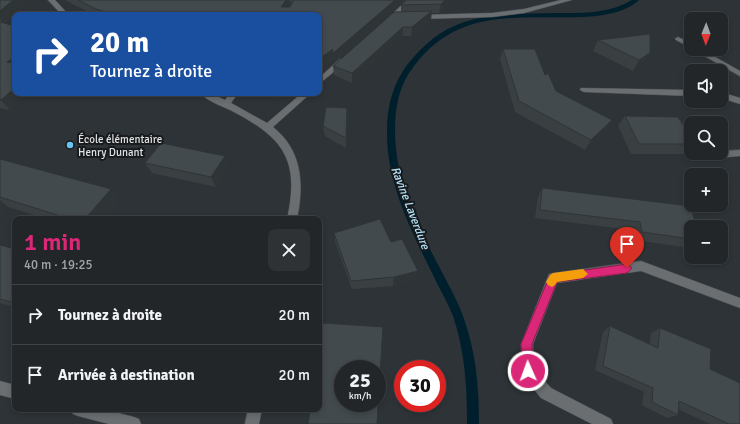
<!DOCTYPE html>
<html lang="fr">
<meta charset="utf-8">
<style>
:root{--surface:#222629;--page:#2e3235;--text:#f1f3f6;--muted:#a2a5a8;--line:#3f4346;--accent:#db2777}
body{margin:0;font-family:Signika,sans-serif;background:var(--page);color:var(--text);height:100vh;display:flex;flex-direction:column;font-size:15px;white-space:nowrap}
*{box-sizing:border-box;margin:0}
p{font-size:13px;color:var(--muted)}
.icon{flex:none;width:22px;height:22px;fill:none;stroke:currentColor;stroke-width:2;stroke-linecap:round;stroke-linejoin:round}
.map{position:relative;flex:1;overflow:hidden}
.drawer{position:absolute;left:12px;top:216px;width:310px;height:196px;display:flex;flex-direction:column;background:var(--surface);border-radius:8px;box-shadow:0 2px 6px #0003,0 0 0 1px var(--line)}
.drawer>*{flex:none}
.banner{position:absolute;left:12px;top:12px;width:310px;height:84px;border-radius:8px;box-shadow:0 2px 6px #0003,0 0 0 1px var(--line);background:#1a4fa0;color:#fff;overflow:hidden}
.needle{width:26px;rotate:181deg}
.tools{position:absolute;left:684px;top:12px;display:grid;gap:8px}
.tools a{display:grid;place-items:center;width:44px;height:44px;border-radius:8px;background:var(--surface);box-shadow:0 2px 6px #0003,0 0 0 1px var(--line);font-size:20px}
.speed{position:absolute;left:334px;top:360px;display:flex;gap:8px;font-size:20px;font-weight:700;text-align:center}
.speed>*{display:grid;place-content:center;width:52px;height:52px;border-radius:50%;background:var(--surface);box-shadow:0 2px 6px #0003,0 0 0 1px var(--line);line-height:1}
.speed small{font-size:10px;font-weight:400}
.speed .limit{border:6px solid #d22;background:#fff;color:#111}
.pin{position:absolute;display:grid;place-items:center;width:34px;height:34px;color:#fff;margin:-41px -17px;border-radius:50% 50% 50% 0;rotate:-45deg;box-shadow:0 0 4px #0007}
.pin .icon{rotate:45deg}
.me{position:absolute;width:44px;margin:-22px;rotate:358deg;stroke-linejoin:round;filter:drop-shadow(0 0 3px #0008)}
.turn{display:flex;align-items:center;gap:14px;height:84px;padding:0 12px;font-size:18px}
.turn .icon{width:52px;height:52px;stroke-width:2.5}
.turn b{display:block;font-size:28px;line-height:34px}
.round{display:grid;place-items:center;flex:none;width:42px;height:42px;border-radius:8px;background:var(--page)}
.headline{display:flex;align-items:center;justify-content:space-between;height:68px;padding:0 12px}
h1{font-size:24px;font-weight:600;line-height:30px;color:var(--accent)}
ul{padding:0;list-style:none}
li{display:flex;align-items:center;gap:12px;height:60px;padding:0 12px;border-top:1px solid var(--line)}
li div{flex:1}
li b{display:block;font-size:15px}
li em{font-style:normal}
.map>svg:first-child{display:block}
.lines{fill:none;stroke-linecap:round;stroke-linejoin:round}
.stream{fill:#001f2c;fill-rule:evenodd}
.minor-casing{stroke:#494f53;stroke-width:1}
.minor{fill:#6b6e70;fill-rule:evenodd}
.wall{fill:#3a4042}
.shaded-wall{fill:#2f3436}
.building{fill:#434a4d;stroke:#2f3436;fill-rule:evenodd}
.route{fill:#db2777;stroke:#8e194d}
.slow{fill:#f59e0b}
.poi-dot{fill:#65c5ee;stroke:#181a1c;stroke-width:1.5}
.labels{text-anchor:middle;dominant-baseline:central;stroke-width:4;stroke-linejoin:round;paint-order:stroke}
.poi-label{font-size:11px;fill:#dee2e4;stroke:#181a1c;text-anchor:start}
.water-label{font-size:12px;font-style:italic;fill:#b2e2f9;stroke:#181a1c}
</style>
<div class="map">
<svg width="740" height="424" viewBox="0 0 740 424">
<rect width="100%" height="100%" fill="#2d3337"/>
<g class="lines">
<path class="stream" d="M632,0H639C625,13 602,16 583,17C518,19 458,7 414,66C399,85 395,107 395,130C395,183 419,229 443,274C450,288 458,302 463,316C476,351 479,387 479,424H467C467,388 465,351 453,316C448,303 440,290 434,277C411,230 386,183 387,130C387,106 393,84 407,65C419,50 434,35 452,27C485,12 521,14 556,13C583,13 609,14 632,0Z"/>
<g class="minor-casing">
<path id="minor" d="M48,0H55L69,15H62Z
M407,0H414L390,22H386V20Z
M561,0H572L524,13L492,17L418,19L415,17L418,15L492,13L524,9Z
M678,37L691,43V48L676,40L675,39Z
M692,49H701L740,71V76Z
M340,59H343L347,61L319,84V78Z
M581,88L691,90V96L584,92L580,90Z
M721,92L740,98V104L721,98Z
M200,93H210L225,100L230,93H238L231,103L267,123L302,93H311L273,127C303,151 304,185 297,219H287C300,160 284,138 232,111C222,106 207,101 200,93Z
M740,150V156L717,158L713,155L714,153H721V151Z
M641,261L740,298V308L641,271L557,283L533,344L534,369L551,388L611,419L613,424H592L541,398L523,376L522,371L521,344L549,274Z
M0,381L15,385V399L0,395Z
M71,409H103L134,417L139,419L141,424H109L78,416L73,414Z
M248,409H262L259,424H245Z"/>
</g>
<use href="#minor" class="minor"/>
</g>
<path class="wall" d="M0,0H31L4,23L10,110L0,108Z
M65,0H405L333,63V60L319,15H94Z
M448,0L447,7L439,13H431V20L411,36H403L352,83L334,75L333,66L401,12V5Z
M598,40L650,53L643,63L633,71L593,51Z
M503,49L545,75L556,91L606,130L585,150L515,112L500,59Z
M269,93H284L278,98Z
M347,108L348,118L346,148L325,136L323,126Z
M625,116L691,137V149L687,154H631L618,126Z
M0,159L111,189L120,200L104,219H47L8,207L0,216Z
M145,163L229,166L216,187L152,173Z
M542,188L691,227V248L635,240L632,230L535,218L538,197Z
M334,233L391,242L416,280L393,286L352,289L335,242Z
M0,245L15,249V307L0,303Z
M610,326L650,344L651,333L660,328L710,369L740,424H710L678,409V415L667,418L642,405L644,392L595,370L603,332Z"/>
<path class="shaded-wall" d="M13,0H31L3,23L0,19V11Z
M286,0H290L291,4L284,15L281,7Z
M395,0H405L333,63V60L319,69V59L333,49Z
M445,0H448L447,7L439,13L441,4Z
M432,11L431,20L411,36L412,27Z
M403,27V36L352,83V73Z
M650,53L643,63L633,71L639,60Z
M15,57V72L7,62Z
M15,88V93H29L10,110L1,100Z
M277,93H284L278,98Z
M347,108L348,118L346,148V138Z
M612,120L606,130L585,150L591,140Z
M225,156L229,166L216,187L211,177Z
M111,189L120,200L104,219H85Z
M0,200L8,207L0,216Z
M418,271L416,280L393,286L394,277Z"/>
<path class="building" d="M0,0H13L0,11Z
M78,0H286L281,7H290L294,0H395L332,54L333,49L319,59V15H116L96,9Z
M407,0H445L441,4L401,5Z
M432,11L412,27H403L352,73L333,66L394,12Z
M0,22L15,26V57L7,62L15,63V88L1,100H0Z
M650,34V53L639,60L598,40Z
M503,49H535L545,75L548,73L556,91L612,120L591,140L519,101Z
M326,107L347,108L346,138L323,126Z
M625,116L678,117L691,137V144H639Z
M161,143L225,156L211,177L145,163Z
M0,159L111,189L85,219H70L0,197Z
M542,188L690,206L697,227H691V239L642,232L640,222L540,210Z
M380,219L391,242L402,239L418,271L394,277L351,281L334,233Z
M0,245L15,249V303L0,299Z
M323,323L383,327L377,424H308L310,409H319V352ZM343,369H377V403H343Z
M610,326L658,348L660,328L711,349L710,369L740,383V424H729L679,401L678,415L652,402L653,388L603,366Z"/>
<path class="route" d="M627,264L632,268L627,273L557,282L532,344L533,371L532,375L528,377L523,375L521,344L550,275Z"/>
<path class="slow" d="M583,269L588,274L583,278L557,282L555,285L552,287L548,285L546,282L550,275L553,273Z"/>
<circle class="poi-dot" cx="70" cy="145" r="4"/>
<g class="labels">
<g class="poi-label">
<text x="78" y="139">École élémentaire<tspan x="78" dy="13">Henry Dunant</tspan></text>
</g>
<g class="water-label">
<text transform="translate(410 208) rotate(69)">Ravine Laverdure</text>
</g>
</g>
</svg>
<div class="tools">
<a><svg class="needle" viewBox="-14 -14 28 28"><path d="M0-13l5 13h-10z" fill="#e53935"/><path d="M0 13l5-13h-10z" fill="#a2a5a8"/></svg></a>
<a><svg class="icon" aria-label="sound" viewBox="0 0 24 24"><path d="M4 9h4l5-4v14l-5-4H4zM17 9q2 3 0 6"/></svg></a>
<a><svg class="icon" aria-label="search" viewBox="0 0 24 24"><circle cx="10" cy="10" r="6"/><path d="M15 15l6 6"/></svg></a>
<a>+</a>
<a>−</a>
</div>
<div class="speed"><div>25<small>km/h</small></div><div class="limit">30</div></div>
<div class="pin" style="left:627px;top:268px;background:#d93025"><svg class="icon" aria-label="arrive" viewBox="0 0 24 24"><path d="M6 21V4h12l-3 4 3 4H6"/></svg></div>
<svg class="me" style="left:528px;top:371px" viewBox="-20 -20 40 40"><circle r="17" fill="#db2777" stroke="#fff" stroke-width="3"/><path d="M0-11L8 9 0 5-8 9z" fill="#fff"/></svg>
<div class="banner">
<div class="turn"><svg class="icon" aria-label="right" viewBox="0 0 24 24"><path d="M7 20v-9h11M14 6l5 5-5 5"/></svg><div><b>20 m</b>Tournez à droite</div></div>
</div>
<section class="drawer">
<div class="headline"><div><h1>1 min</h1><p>40 m · 19:25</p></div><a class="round"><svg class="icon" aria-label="close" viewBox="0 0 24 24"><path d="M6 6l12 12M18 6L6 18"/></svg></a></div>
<ul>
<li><svg class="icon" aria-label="right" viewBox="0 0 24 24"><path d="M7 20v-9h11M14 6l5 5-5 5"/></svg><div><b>Tournez à droite</b></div><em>20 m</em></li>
<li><svg class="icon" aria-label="arrive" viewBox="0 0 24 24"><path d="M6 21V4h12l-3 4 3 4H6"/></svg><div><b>Arrivée à destination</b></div><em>20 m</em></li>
</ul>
</section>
</div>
